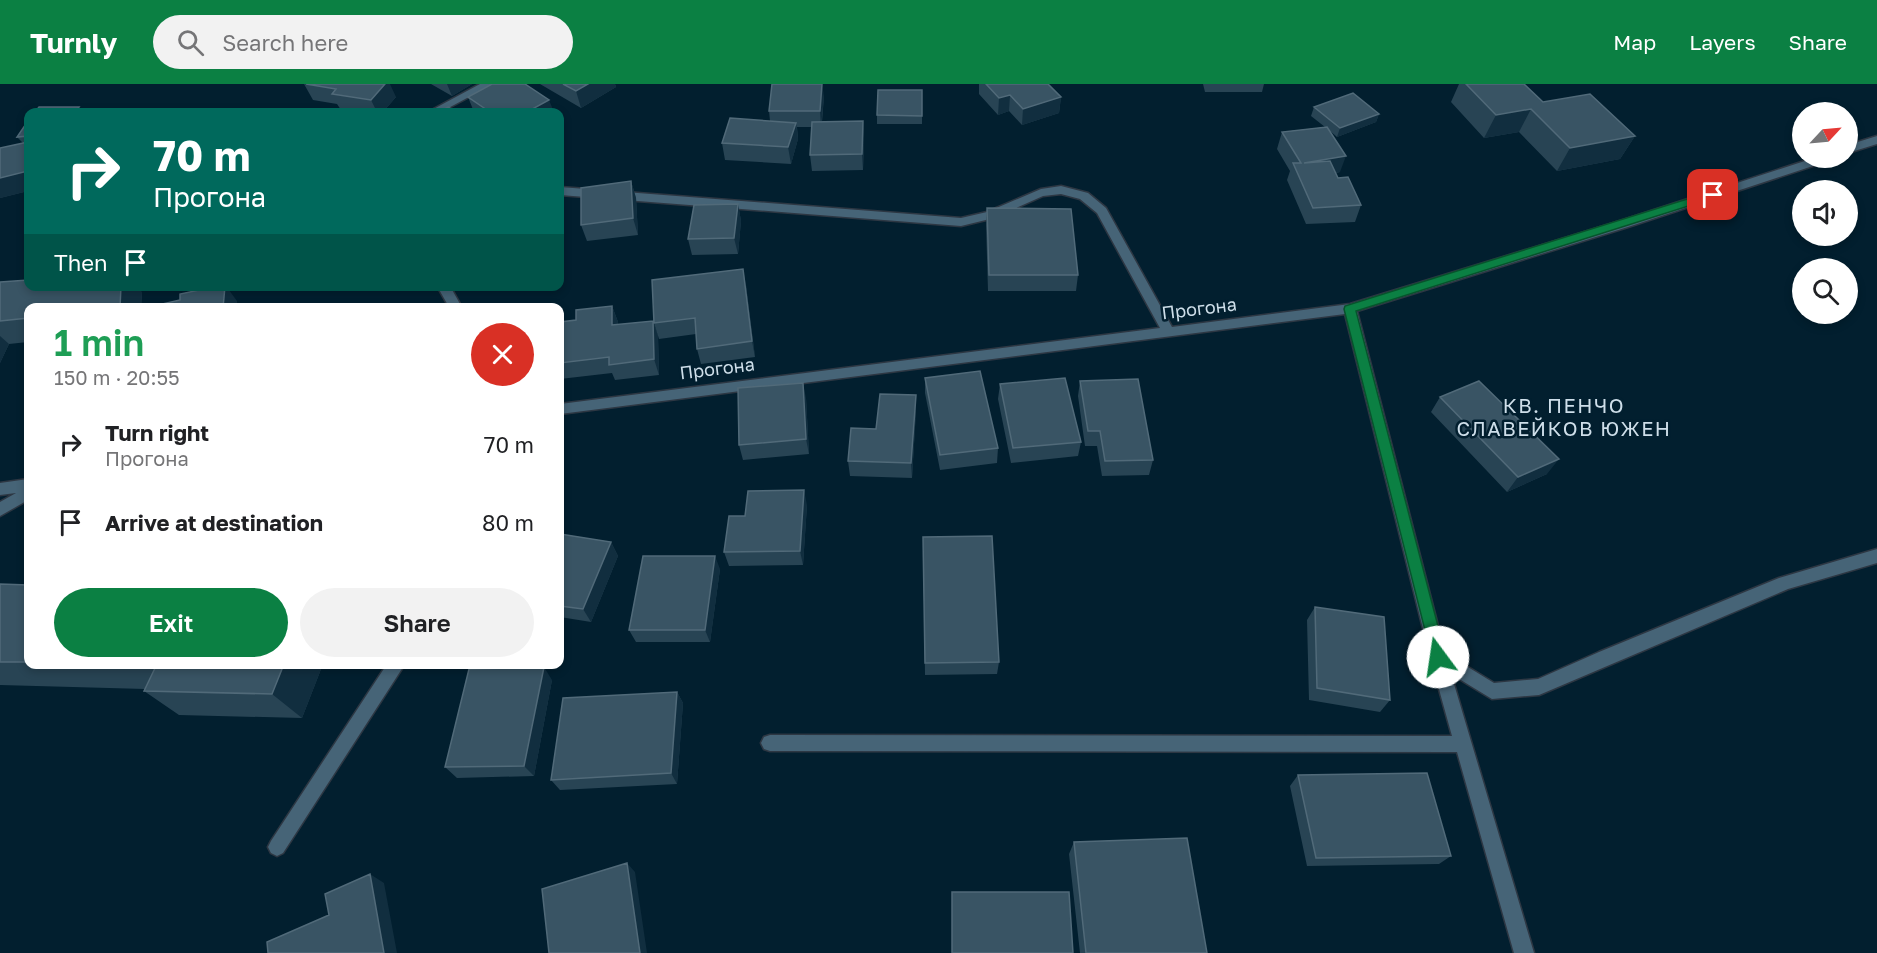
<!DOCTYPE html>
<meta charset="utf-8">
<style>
:root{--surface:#fff;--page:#f2f2f2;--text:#202124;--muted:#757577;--accent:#0b8043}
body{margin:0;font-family:"Golos Text",sans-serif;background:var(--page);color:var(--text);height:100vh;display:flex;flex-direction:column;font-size:22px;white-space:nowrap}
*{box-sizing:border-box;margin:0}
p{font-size:20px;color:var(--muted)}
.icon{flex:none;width:33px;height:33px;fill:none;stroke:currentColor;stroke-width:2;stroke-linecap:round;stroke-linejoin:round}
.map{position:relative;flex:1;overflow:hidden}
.details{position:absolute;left:24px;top:219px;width:540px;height:366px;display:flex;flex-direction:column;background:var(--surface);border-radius:12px;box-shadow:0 3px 9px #0003}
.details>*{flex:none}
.top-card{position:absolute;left:24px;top:24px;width:540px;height:183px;border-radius:12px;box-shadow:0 3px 9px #0003;background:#00695c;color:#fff;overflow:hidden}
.needle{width:39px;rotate:64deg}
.buttons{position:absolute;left:1792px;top:18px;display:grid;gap:12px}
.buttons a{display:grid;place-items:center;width:66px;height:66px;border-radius:50%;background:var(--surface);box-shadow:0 3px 9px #0003;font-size:30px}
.pin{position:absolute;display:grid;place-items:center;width:51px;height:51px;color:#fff;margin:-26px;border-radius:12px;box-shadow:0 3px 9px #0006}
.me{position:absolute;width:66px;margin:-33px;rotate:346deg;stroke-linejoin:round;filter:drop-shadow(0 0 4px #0008)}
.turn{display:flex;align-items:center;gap:21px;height:126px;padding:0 30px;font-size:27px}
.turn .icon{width:78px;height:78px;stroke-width:2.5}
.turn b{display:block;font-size:42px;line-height:51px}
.then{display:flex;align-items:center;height:57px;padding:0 30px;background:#0003;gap:12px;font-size:22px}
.round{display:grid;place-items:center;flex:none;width:63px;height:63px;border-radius:32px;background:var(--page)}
.summary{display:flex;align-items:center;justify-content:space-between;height:102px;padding:0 30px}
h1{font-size:36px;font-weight:600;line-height:45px;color:#1e9e55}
.cta{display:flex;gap:12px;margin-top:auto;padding:12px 30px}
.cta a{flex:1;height:69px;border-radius:36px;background:var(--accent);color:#fff;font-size:24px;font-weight:600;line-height:69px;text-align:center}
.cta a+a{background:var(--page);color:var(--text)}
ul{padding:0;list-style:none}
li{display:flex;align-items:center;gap:18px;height:78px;padding:0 30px}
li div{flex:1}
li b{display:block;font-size:22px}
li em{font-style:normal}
header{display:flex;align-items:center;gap:36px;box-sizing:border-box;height:84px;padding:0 30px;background:var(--accent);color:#fff}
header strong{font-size:28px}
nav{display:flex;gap:33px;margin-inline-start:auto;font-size:21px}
.search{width:420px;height:54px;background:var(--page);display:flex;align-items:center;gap:15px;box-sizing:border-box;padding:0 21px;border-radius:33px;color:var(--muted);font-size:22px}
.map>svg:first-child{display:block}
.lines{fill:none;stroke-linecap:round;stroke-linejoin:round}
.minor-casing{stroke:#2d3743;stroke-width:3}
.minor{fill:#466477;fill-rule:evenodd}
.wall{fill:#284454}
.shaded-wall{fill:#112e3f}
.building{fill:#395464;stroke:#516a79;stroke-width:1.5}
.route{fill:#0b8043;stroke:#07532c;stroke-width:1.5}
.labels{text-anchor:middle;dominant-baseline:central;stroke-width:5;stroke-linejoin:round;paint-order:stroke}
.street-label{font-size:18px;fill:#cedee9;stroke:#021f2f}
.neighbourhood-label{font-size:20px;letter-spacing:1.5px;fill:#cedee9;stroke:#021f2f}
</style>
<header>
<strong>Turnly</strong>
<div class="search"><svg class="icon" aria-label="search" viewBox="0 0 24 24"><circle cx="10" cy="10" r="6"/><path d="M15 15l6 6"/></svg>Search here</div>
<nav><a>Map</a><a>Layers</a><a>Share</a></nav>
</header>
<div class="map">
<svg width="1877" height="869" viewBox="0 0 1877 869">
<rect width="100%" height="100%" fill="#021f2f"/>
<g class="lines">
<g class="minor-casing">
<path id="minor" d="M480,0H493L441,28H428Z
M1877,52V60L1848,69V61Z
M1814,74H1830L1828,77L1628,143L1357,227L1445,569L1494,599L1538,595L1599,568L1779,494L1877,465V479L1788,505L1539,611L1492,615L1451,590L1534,869H1514L1457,668L770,667L764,665L761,659L764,653L770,651L1452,652L1430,573L1345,230L560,330V320L1160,244L1097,129L1080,115L1061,110L1043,112L994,134L961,142L560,111V103L961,134L987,128L1041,105L1061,102L1088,109L1106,124L1172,243L1350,220L1620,137Z
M437,202H450L460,220L459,223H449Z
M28,395V416L0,432V418L16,409L0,411V399Z
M387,580H405L283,769L277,772L271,769L268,763L271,757Z"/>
</g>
<use href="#minor" class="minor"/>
</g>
<path class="wall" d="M304,0L396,13L383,28H354L341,26L337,20L313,16Z
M431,0H472L452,12Z
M540,0H615L616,3L581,24Z
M979,0H1048L1061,13L1059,29L1022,41L1009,27L998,31L979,10Z
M1203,0H1264L1262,8H1205Z
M1459,0H1524L1543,18L1635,52L1620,75L1557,87L1519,48L1484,54L1451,18Z
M922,6V40H877V31Z
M824,12L822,38L863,37L864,54L863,86L812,87L810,71L812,43H797L798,55L791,80L725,76L722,59L770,37L769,27Z
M468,13L554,28H474Z
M1314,23L1379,30L1376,38L1337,53L1330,47L1340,88L1336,89L1338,94L1361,121L1355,138L1306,140L1287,96L1290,87L1277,65L1282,48L1325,43L1311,32Z
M28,37V107L0,114V64L23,59L17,53Z
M631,97L636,114L638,151L587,157L581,141Z
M738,120L741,137L738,170L692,171L688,155Z
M987,124L1078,191L1076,207H988L986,141Z
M0,198L142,208L141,224H28V258L9,260L0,279Z
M746,201L755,273L701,280L697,265L696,250L659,255L654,239Z
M612,222L618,238V241L653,237L658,252L659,291L615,296L612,289L560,295V238L576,236Z
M925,294L998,364L997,379L940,386L925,309Z
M1080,297L1153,376L1149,391L1102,392L1097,362H1085L1078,312Z
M1000,300L1081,358L1078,372L1011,379L998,315Z
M1440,313L1547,390L1507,408L1431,328Z
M806,314L809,370L743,376L739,361Z
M916,326L912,394L850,392L848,377L876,345Z
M807,421L803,481L729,482L724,468L745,432Z
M560,450L611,458L618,472L591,538L560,533Z
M923,453L999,578L997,590L925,591Z
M720,485L710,558H636L629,546Z
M0,500L28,501V580H323L302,634L179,631L144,607L145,605L0,601Z
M1315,523L1390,616L1380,628L1309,616L1307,536Z
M552,596L534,692L457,694L445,683Z
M677,608L683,619L677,700L560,706L551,696Z
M1298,691L1451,772L1439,780L1307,782L1290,702Z
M1074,758L1207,869H1080L1069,770Z"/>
<path class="shaded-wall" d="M385,0H390L396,13L383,28H377L371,16Z
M447,0H472L452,12Z
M588,0H615L616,3L581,24L576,7Z
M822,0L824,12L821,43L820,27Z
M1010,11L1009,27L998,31L999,14Z
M1061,13L1059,29L1022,41L1023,25Z
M549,16L554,28H527Z
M79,23L84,28H75Z
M1531,25L1519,48L1484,54L1496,31Z
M1379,30L1376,38L1337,53L1340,44Z
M863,37L864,54L863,86L862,70Z
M796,39L798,55L791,80L788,63Z
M1635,52L1620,75L1557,87L1570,64Z
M1346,72L1340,88L1300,95L1304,79Z
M28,87V107L0,114V94Z
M631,97L636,114L638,151L633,134Z
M738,120L741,137L738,170L734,154Z
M743,185L746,201L755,273L752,257Z
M121,202H137L142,208L141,224H120Z
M225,202H226L237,217V224H223Z
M612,222L618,238V257L612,241Z
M653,237L658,252L659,291L654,275Z
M0,252L9,260L0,279Z
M803,299L806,314L809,370L806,355Z
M916,311V326L912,394L911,379Z
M1559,375L1547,390L1507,408L1518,393Z
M804,406L807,421L803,481L800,467Z
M611,458L618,472L591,538L583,525Z
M715,472L720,485L710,558L705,546Z
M284,580H323L302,634L272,610Z
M544,583L552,596L534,692L524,682Z
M677,608L683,619L677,700L671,689Z
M627,779L635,788L647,869H640Z
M370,790L384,799L397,869H384Z"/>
<path class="building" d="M306,0H385L371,16L332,10L336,5Z
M492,0H525L549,16L527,28H490L468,13Z
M563,0H588L576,7Z
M772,0H822L820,27H769Z
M986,0H1048L1061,13L1023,25L1010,11L999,14Z
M1466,0H1524L1543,18L1590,10L1635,52L1570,64L1531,25L1496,31Z
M878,6H922V32L877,31Z
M1353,9L1379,30L1340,44L1314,23Z
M39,23H79L75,28H35Z
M448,23L456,28H438Z
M730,34L796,39L788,63L722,59Z
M28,37V52L17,53Z
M863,37L862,70L810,71L812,38Z
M1327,43L1346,72L1304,79L1330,77L1338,94L1348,93L1361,121L1313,124L1293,79H1301L1282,48Z
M28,58V87L0,94V64Z
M631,97L633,134L581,141V104Z
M738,120L734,154L688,155L694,121Z
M987,124L1071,125L1078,191H989Z
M743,185L752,257L697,265L695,234L654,239L652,196Z
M28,196V202H121L120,224H28V234L0,237V198Z
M218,202H225L223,224H145L180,216V210Z
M612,222V241L653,237L654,275L609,281V273L560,279V238L576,236V226Z
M980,287L998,364L940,371L925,294Z
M1065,294L1081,358L1013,364L1000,300Z
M1138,295L1153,376L1105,377L1100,347H1088L1080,297Z
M1479,297L1559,375L1518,393L1440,313Z
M803,299L806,355L739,361L738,304Z
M880,310L916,311L911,379L848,377L851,344L876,345Z
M804,406L800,467L724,468L729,432H745L748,407Z
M560,450L611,458L583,525L560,522Z
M992,452L999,578L925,579L923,453Z
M643,472H715L705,546H629Z
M0,500L28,501V578H0Z
M1315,523L1384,533L1390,616L1317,604Z
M107,580H284L272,610L144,607L156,582Z
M544,583L524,682L445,683L469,585Z
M677,608L671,689L551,696L563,614Z
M1427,689L1451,772L1316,774L1298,691Z
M1187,754L1207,869H1086L1074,758Z
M627,779L640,869H549L542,805Z
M370,790L384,869H268L267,858L329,831L325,810Z
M952,808H1069L1073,869H952Z"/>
<path class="route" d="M1713,107L1717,108V113L1356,227L1446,573L1444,578L1438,580L1433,578L1344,225L1345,222Z"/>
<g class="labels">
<g class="street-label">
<text transform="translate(1199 224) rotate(-7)">Прогона</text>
<text transform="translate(717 284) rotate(-7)">Прогона</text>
</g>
<g class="neighbourhood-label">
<text x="1564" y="321">КВ. ПЕНЧО<tspan x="1564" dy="23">СЛАВЕЙКОВ ЮЖЕН</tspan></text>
</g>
</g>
</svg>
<div class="buttons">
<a><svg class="needle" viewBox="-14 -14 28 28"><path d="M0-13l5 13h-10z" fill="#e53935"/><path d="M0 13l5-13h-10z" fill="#757577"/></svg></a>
<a><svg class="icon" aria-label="sound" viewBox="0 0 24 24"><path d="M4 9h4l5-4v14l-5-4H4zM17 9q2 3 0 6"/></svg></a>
<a><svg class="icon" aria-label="search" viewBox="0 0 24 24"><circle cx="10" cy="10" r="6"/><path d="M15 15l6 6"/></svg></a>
</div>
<div class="pin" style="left:1713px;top:111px;background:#d93025"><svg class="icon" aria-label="arrive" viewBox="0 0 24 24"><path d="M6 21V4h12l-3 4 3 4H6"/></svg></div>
<svg class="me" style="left:1438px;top:573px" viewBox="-20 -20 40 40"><circle r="19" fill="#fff"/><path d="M0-13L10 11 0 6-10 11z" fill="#0b8043"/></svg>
<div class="top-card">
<div class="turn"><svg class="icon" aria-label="right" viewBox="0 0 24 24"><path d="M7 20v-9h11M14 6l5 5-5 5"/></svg><div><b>70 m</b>Прогона</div></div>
<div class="then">Then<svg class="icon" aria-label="arrive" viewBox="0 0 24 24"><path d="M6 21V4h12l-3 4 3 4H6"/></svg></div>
</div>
<section class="details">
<div class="summary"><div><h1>1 min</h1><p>150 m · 20:55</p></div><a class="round" style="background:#d93025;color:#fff"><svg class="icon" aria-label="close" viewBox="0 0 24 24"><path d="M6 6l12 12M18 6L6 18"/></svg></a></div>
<ul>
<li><svg class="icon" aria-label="right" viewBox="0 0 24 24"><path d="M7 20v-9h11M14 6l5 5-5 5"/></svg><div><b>Turn right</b><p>Прогона</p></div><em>70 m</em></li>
<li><svg class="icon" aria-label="arrive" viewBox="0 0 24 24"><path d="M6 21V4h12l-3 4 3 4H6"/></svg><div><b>Arrive at destination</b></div><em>80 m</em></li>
</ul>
<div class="cta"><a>Exit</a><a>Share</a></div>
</section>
</div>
